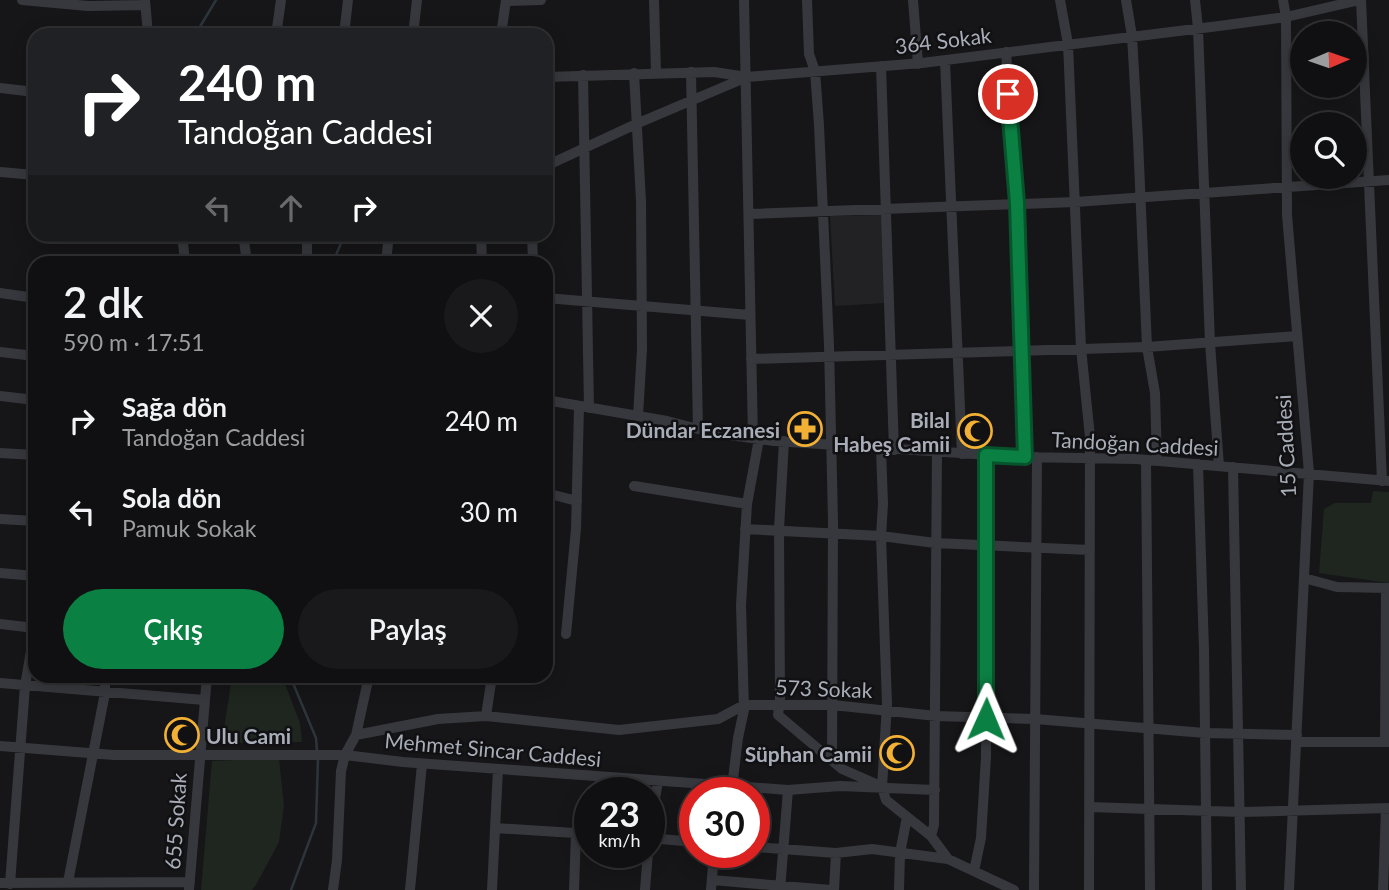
<!DOCTYPE html>
<html lang="tr">
<meta charset="utf-8">
<style>
:root{--surface:#101012;--page:#19191b;--text:#f1f3f6;--muted:#9c9d9f;--line:#303032;--accent:#0b8043}
body{margin:0;font-family:Lato,sans-serif;background:var(--page);color:var(--text);height:100vh;display:flex;flex-direction:column;font-size:26px;white-space:nowrap}
*{box-sizing:border-box;margin:0}
p{font-size:23px;color:var(--muted)}
.icon{flex:none;width:38px;height:38px;fill:none;stroke:currentColor;stroke-width:2;stroke-linecap:round;stroke-linejoin:round}
.map{position:relative;flex:1;overflow:hidden}
.panel{position:absolute;left:28px;top:256px;width:525px;height:427px;display:flex;flex-direction:column;background:var(--surface);border-radius:21px;box-shadow:0 4px 18px #0003,0 0 0 2px var(--line)}
.panel>*{flex:none}
.hud{position:absolute;left:28px;top:28px;width:525px;height:214px;border-radius:21px;box-shadow:0 4px 18px #0003,0 0 0 2px var(--line);background:#202124;color:#fff;overflow:hidden}
.needle{width:46px;rotate:88deg}
.buttons{position:absolute;left:1290px;top:21px;display:grid;gap:14px}
.buttons a{display:grid;place-items:center;width:77px;height:77px;border-radius:50%;background:var(--surface);box-shadow:0 4px 18px #0003,0 0 0 2px var(--line);font-size:35px}
.speed{position:absolute;left:574px;top:777px;display:flex;gap:14px;font-size:35px;font-weight:700;text-align:center}
.speed>*{display:grid;place-content:center;width:91px;height:91px;border-radius:50%;background:var(--surface);box-shadow:0 4px 18px #0003,0 0 0 2px var(--line);line-height:1}
.speed small{font-size:18px;font-weight:400}
.speed .limit{border:10px solid #d22;background:#fff;color:#111}
.pin{position:absolute;display:grid;place-items:center;width:60px;height:60px;color:#fff;margin:-30px;border:4px solid #fff;border-radius:50%;box-shadow:0 2px 7px #0007}
.me{position:absolute;width:77px;margin:-38px;rotate:1deg;stroke-linejoin:round;filter:drop-shadow(0 0 5px #0008)}
.turn{display:flex;align-items:center;gap:24px;height:147px;padding:0 35px;font-size:32px}
.turn .icon{width:91px;height:91px;stroke-width:2.5}
.turn b{display:block;font-size:49px;line-height:60px}
.lanes{display:flex;align-items:center;height:66px;padding:0 35px;background:#0003;justify-content:center;gap:35px;direction:ltr}
.lanes .off{opacity:.35}
.round{display:grid;place-items:center;flex:none;width:74px;height:74px;border-radius:37px;background:var(--page)}
.head{display:flex;align-items:center;justify-content:space-between;height:119px;padding:0 35px}
h1{font-size:42px;font-weight:600;line-height:52px}
.action{display:flex;gap:14px;margin-top:auto;padding:14px 35px}
.action a{flex:1;height:80px;border-radius:42px;background:var(--accent);color:#fff;font-size:28px;font-weight:600;line-height:80px;text-align:center}
.action a+a{background:var(--page);color:var(--text)}
ul{padding:0;list-style:none}
li{display:flex;align-items:center;gap:21px;height:91px;padding:0 35px}
li div{flex:1}
li b{display:block;font-size:26px}
li em{font-style:normal}
.map>svg:first-child{display:block}
.built{fill:#222225}
.green{fill:#1e261f}
.lines{fill:none;stroke-linecap:round;stroke-linejoin:round}
.stream{stroke:#2c353c;stroke-width:2.5}
.building{fill:#404145;stroke:#303034;stroke-width:2}
.minor{stroke:#37383d;stroke-width:10}
.route-casing{stroke:#07532c;stroke-width:18}
.route{stroke:#0b8043;stroke-width:12}
.labels{text-anchor:middle;dominant-baseline:central;stroke-width:5;stroke-linejoin:round;paint-order:stroke}
.street-label{font-size:21px;fill:#a8adb8;stroke:#111113}
.poi-label{font-size:21px;font-weight:bold;fill:#a8adb8;stroke:#111113;text-anchor:end}
</style>
<div class="map">
<svg width="1389" height="890" viewBox="0 0 1389 890">
<rect width="100%" height="100%" fill="#161618"/>
<path class="built" d="M882,215L885,303L835,306L830,216Z"/>
<path class="green" d="M1373,491L1389,492V583L1319,573L1324,509L1335,503H1371Z
M232,676H282L300,723L302,742L222,743Z
M279,758L284,806L279,842L256,885L252,890H201L212,761Z"/>
<g class="lines">
<path class="stream" d="M195,35L216,0
M333,262L345,234
M290,676L316,738L317,752
M291,890L316,823L318,758"/>
</g>
<path class="building" d="M175,727H190L189,745L175,743Z
M892,744H905L906,762L891,761Z"/>
<g class="lines">
<path class="minor" d="M22,0L88,6L145,5
M145,0L148,35
M654,0L656,73
M744,0L753,438
M807,0L809,54L815,71L819,125L829,345L833,521L832,761
M913,0L918,64
M1060,0L1068,44L1081,348L1090,437L1089,890
M1126,0L1132,36L1138,140L1147,347L1155,393L1157,461
M1195,0L1198,28L1210,343L1219,466
M1283,0L1286,17L1287,215L1309,473L1289,890
M1361,0L1382,481
M506,1L541,0
M276,35L281,0
M344,35L348,0
M413,35L417,0
M501,35L506,0
M1006,52L1017,203L1025,457
M945,61L962,454
M881,66L894,450
M691,72L698,429
M634,73L641,201L642,349L638,416
M583,75L589,408
M546,77L714,72L747,77
M0,88L35,92
M546,166L636,124L747,77L922,63L1219,26L1286,17L1360,0
M0,172L35,175
M749,214L1075,202L1389,180
M182,234L185,262
M243,234L247,262
M307,234V262
M481,234L482,262
M532,234L533,262
M386,262L389,234
M0,293L35,298
M546,298L750,315
M0,352L35,356
M751,359L1147,347L1297,336
M0,396L35,400
M546,400L667,421L714,433L774,441L1022,457L1136,459L1389,481
M784,441L779,529L780,698L778,715L842,769L876,784
M881,449L883,504L881,536L887,704L882,787L886,800L931,836L948,859
M0,453L35,455
M1146,460L1150,890
M1198,464L1204,650L1207,890
M1233,467L1241,890
M634,486L747,504
M546,493L577,501
M0,519L35,521
M745,529L881,536L935,543L1090,550
M0,573L35,576
M1304,578L1337,587L1389,588
M0,624L35,628
M566,634L576,529L579,407
M0,683L204,700
M486,716L492,676
M356,735L438,719L486,716L619,730L718,719L744,705H833L936,716L1035,719L1205,733L1297,735
M1385,741L1386,588
M1296,742H1389
M0,746L114,755H345L403,762L788,790L840,786L935,790
M732,787L738,738L744,710L741,605L747,504L759,439
M1089,807L1241,812L1389,808
M495,828L590,834
M649,834L658,781
M931,836L934,825L937,452
M649,838L695,842
M754,847L836,853L872,849L948,859L1014,890
M974,871L981,838L986,757V455
M712,880L831,890
M68,882L105,693V676
M0,883L190,882
M10,884L25,686L35,628L32,576L35,533
M189,890L207,676
M333,890L337,860L341,771L345,755L356,735L369,676
M410,890L422,764
M492,890L498,769
M574,890L576,833
M645,890L648,852
M711,890L714,852
M780,890L788,790
M834,890L836,853
M899,890L900,853L907,817
M1034,890L1037,457
M1383,890L1386,809"/>
</g>
<g class="lines">
<g class="route-casing">
<path id="route" d="M986,719V455L1025,457L1017,203L1008,94"/>
</g>
<use href="#route" class="route"/>
</g>
<defs>
<g id="pharmacy-ring" transform="scale(1.75)"><circle r="9.5" fill="#111113" stroke="#f2b134" stroke-width="1.5"/><path d="M-2-6h4v4h4v4h-4v4h-4v-4h-4v-4h4Z" fill="#f2b134"/></g>
<g id="mosque-ring" transform="scale(1.75)"><circle r="9.5" fill="#111113" stroke="#f2b134" stroke-width="1.5"/><path d="M3.5-4.9A6 6 0 1 0 3.5 4.9A5 5 0 1 1 3.5-4.9Z" fill="#f2b134"/></g>
</defs>
<g fill-rule="evenodd">
<use href="#pharmacy-ring" x="805" y="429"/>
<use href="#mosque-ring" x="975" y="431"/>
<use href="#mosque-ring" x="182" y="735"/>
<use href="#mosque-ring" x="897" y="753"/>
</g>
<g class="labels">
<g class="street-label">
<text transform="translate(943 40) rotate(-7)">364 Sokak</text>
<text transform="translate(1135 443) rotate(3)">Tandoğan Caddesi</text>
<text transform="translate(1285 446) rotate(-93)">15 Caddesi</text>
<text transform="translate(824 688) rotate(2)">573 Sokak</text>
<text transform="translate(493 749) rotate(5)">Mehmet Sincar Caddesi</text>
<text transform="translate(175 821) rotate(-86)">655 Sokak</text>
</g>
<g class="poi-label">
<text x="950" y="419">Bilal<tspan x="950" dy="24">Habeş Camii</tspan></text>
<text x="780" y="429">Dündar Eczanesi</text>
<text x="206" y="735" text-anchor="start">Ulu Cami</text>
<text x="872" y="753">Süphan Camii</text>
</g>
</g>
</svg>
<div class="buttons">
<a><svg class="needle" viewBox="-14 -14 28 28"><path d="M0-13l5 13h-10z" fill="#e53935"/><path d="M0 13l5-13h-10z" fill="#9c9d9f"/></svg></a>
<a><svg class="icon" aria-label="search" viewBox="0 0 24 24"><circle cx="10" cy="10" r="6"/><path d="M15 15l6 6"/></svg></a>
</div>
<div class="speed"><div>23<small>km/h</small></div><div class="limit">30</div></div>
<div class="pin" style="left:1008px;top:94px;background:#d93025"><svg class="icon" aria-label="arrive" viewBox="0 0 24 24"><path d="M6 21V4h12l-3 4 3 4H6"/></svg></div>
<svg class="me" style="left:986px;top:719px" viewBox="-20 -20 40 40"><path d="M0-17L14 15 0 8-14 15z" fill="#0b8043" stroke="#fff" stroke-width="4"/></svg>
<div class="hud">
<div class="turn"><svg class="icon" aria-label="right" viewBox="0 0 24 24"><path d="M7 20v-9h11M14 6l5 5-5 5"/></svg><div><b>240 m</b>Tandoğan Caddesi</div></div>
<div class="lanes"><svg class="icon off" aria-label="left" viewBox="0 0 24 24"><path d="M17 20v-9H6M10 6l-5 5 5 5"/></svg><svg class="icon off" aria-label="ahead" viewBox="0 0 24 24"><path d="M12 20V5M6 11l6-6 6 6"/></svg><svg class="icon" aria-label="right" viewBox="0 0 24 24"><path d="M7 20v-9h11M14 6l5 5-5 5"/></svg></div>
</div>
<section class="panel">
<div class="head"><div><h1>2 dk</h1><p>590 m · 17:51</p></div><a class="round"><svg class="icon" aria-label="close" viewBox="0 0 24 24"><path d="M6 6l12 12M18 6L6 18"/></svg></a></div>
<ul>
<li><svg class="icon" aria-label="right" viewBox="0 0 24 24"><path d="M7 20v-9h11M14 6l5 5-5 5"/></svg><div><b>Sağa dön</b><p>Tandoğan Caddesi</p></div><em>240 m</em></li>
<li><svg class="icon" aria-label="left" viewBox="0 0 24 24"><path d="M17 20v-9H6M10 6l-5 5 5 5"/></svg><div><b>Sola dön</b><p>Pamuk Sokak</p></div><em>30 m</em></li>
</ul>
<div class="action"><a>Çıkış</a><a>Paylaş</a></div>
</section>
</div>
